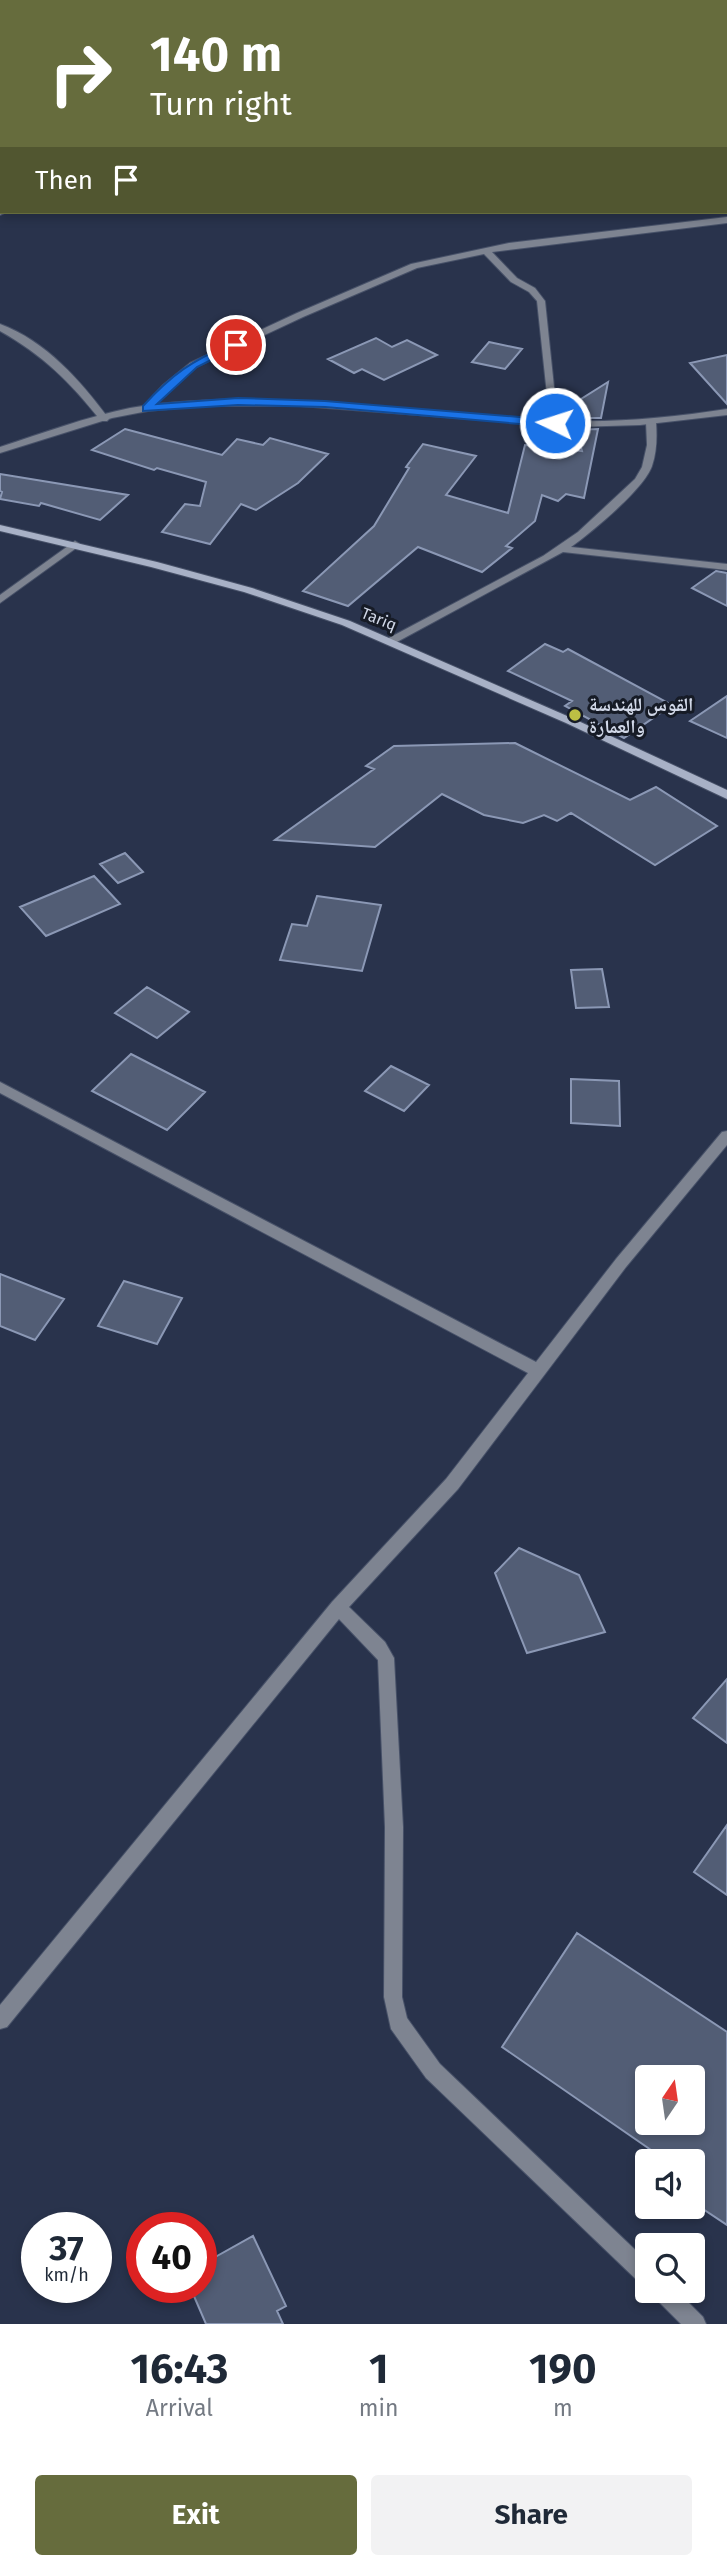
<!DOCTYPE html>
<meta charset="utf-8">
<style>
:root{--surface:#fff;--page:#f2f2f3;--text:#1f2937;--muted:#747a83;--accent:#666c3d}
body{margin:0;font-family:"Fira Sans","Noto Naskh Arabic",sans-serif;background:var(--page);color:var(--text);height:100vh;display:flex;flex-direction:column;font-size:26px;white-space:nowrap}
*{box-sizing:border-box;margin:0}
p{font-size:23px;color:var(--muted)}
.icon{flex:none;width:38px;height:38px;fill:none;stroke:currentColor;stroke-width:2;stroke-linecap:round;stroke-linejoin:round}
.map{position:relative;height:2324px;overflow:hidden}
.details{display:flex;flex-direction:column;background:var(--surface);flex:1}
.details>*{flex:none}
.banner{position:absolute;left:0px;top:0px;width:728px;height:214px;box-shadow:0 4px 10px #0003;background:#666c3d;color:#fff;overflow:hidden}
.needle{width:46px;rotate:13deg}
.buttons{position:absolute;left:635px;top:2065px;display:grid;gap:14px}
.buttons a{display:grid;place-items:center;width:70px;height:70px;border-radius:7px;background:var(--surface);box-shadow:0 4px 10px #0003;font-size:35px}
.speed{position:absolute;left:21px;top:2212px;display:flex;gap:14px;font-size:35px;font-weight:700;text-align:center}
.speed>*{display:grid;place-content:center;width:91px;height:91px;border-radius:50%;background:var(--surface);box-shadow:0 4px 10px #0003;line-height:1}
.speed small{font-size:18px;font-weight:400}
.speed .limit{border:10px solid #d22;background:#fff;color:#111}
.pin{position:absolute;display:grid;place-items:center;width:60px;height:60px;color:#fff;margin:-30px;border:4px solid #fff;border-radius:50%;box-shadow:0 2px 7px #0007}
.me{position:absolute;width:77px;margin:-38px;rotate:274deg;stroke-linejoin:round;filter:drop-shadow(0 0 5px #0008)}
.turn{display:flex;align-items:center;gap:24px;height:147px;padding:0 35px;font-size:32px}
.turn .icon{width:91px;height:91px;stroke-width:2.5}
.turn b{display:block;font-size:49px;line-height:60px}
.then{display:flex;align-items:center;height:66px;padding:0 35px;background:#0003;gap:14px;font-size:26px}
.eta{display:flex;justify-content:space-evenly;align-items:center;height:119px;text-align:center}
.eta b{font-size:42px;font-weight:700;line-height:49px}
.cta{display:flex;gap:14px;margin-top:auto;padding:14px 35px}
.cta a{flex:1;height:80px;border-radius:7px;background:var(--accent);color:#fff;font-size:28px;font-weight:700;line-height:80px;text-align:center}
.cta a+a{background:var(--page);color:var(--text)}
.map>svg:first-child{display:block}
.building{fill:#525d75;stroke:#8b98b5;stroke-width:2;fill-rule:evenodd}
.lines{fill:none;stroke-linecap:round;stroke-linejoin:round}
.minor-casing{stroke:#475168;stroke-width:2}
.tertiary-casing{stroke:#475168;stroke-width:2}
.secondary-casing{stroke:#475168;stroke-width:2}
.minor{fill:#7e8491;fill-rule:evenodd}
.tertiary{fill:#7e8491;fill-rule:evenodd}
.secondary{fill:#a8b1c6;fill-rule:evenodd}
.route{fill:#1a73e8;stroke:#114b97;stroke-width:2}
.poi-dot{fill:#bcbf44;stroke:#161b26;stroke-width:2.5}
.labels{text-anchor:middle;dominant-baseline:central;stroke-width:6;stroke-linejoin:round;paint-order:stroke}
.far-street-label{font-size:16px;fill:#d1d8e8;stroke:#161b26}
.poi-label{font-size:19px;font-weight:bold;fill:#d1d8e8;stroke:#161b26;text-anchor:start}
</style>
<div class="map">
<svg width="727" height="2324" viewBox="0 0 727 2324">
<rect width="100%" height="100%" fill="#29334c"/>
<path class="building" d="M376,338L392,347L407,340L437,355L384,380L362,369L354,373L328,359Z
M489,342L522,349L505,369L472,362Z
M727,355V404L690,363Z
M608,382L601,418H573L570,406Z
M125,429L222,455L237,439L263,445L270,438L328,454L298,483L256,510L241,504L210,544L162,532L185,504L200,506L206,482L157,468L154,470L92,450Z
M598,429L584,498L566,494L558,501L542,495L535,521L506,546L512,548L482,572L418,547L348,606L303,591L374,526L409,468L406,467L423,444L476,456L446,495L508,513L525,445L582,451L576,430Z
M0,474L128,495L100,520L41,503L39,506L0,499L2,492L0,491Z
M716,571L727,573V606L692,588Z
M545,644L563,652L568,649L672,705L624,738L565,706L572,701L508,671Z
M727,696V738L690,721Z
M515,743L630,800L656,787L717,826L655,865L571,813L557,821L544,815L523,823L484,815L442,794L375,847L275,840L374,769L366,766L394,746Z
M125,853L143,872L118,883L100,864Z
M94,876L120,904L46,936L20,907Z
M317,896L381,905L362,971L280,960L292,924L307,926Z
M602,969L609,1007L576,1008L571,970Z
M147,987L189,1012L157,1038L115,1013Z
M131,1054L205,1092L167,1130L92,1091Z
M391,1066L429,1085L404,1111L365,1091Z
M571,1079L619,1081L620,1126L571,1123Z
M0,1274L64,1299L35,1340L0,1326Z
M124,1281L182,1298L157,1344L98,1326Z
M519,1548L579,1575L605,1632L527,1653L495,1573Z
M727,1679V1743L693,1718Z
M727,1825V1895L694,1872Z
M577,1933L727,2032V2225L700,2207L703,2186L693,2179V2161H667L502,2047ZM648,2077H693V2123H648Z
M253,2236L286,2306L277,2311L283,2324H206L190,2287H201V2265Z"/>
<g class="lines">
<g class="minor-casing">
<path id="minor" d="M0,153H2V157H0Z
M726,158H727V163H726Z
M0,181H2V186H0Z
M0,209L2,212H6L0,215Z
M727,217V223L492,252L517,278L535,288L545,301L558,425L550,423L537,301L529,292L511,282L484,254L417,268L303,317L196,367L169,389L150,410L142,408L163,385L190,363L297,313L411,264L509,243Z
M0,324C46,341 81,381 109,419L107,421H101C70,382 43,355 0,331Z
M651,419L656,422C657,437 657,451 652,466C644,489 592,532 571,547L727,564V570L563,552L395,643H387V639L543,556L578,532L635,479L642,467L647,445L646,422Z
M75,541L80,544L79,546L0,603V595Z
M0,1082L536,1362L616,1259L722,1132L727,1131V1145L626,1267L458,1489L349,1607L385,1642L394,1658L403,1827L402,1997L407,2018L440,2064L648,2262V2287L641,2284L426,2078L391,2029L384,1997L385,1827L378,1660L339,1619L7,2027L0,2029V2005L332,1602L446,1479L528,1373L0,1093Z
M652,2291H677L703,2317L706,2324H681L655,2298Z"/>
</g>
<g class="tertiary-casing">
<path id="tertiary" d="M249,399C358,402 465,419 573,421C625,422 676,417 727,409V415L640,425L574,427L300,406H199L148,411L112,418L0,453V447C43,433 86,417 130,408C169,401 210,400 249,399Z"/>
</g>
<g class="secondary-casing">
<path id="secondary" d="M0,525L157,562L252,588L350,621L574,719L727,790V799L566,723L342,625L244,592L151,567L0,531Z"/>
</g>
<use href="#minor" class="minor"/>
<use href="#tertiary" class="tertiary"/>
<use href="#secondary" class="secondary"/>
</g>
<path class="route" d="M232,343L241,345L197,367L157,404L238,398L325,401L555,420L560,423L555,427L325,407L238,405L143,411V406C173,373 192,361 232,343Z"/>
<circle class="poi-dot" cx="575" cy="715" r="7"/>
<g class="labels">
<g class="far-street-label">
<text transform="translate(379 619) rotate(22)">Tariq</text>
</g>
<g class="poi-label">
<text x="589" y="704">القوس للهندسة<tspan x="589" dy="22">والعمارة</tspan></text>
</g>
</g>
</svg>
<div class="buttons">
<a><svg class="needle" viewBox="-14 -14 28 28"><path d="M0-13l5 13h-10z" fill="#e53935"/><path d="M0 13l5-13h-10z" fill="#747a83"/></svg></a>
<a><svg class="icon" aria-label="sound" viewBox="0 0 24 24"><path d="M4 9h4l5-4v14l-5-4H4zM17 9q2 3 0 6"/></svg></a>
<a><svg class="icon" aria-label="search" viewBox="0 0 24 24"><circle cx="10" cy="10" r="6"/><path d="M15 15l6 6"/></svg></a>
</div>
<div class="speed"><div>37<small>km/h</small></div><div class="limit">40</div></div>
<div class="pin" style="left:236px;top:345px;background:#d93025"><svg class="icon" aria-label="arrive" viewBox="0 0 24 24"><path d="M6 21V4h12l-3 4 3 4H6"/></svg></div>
<svg class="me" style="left:555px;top:423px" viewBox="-20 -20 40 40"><circle r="17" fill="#1a73e8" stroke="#fff" stroke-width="3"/><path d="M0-11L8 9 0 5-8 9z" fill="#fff"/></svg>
<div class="banner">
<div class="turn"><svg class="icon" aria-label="right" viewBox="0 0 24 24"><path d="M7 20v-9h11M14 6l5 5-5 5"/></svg><div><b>140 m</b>Turn right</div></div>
<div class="then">Then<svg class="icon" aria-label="arrive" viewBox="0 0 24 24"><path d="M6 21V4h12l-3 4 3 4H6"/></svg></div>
</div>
</div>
<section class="details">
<div class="eta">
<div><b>16:43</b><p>Arrival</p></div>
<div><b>1</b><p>min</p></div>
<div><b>190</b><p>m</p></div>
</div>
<div class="cta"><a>Exit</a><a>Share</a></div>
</section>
